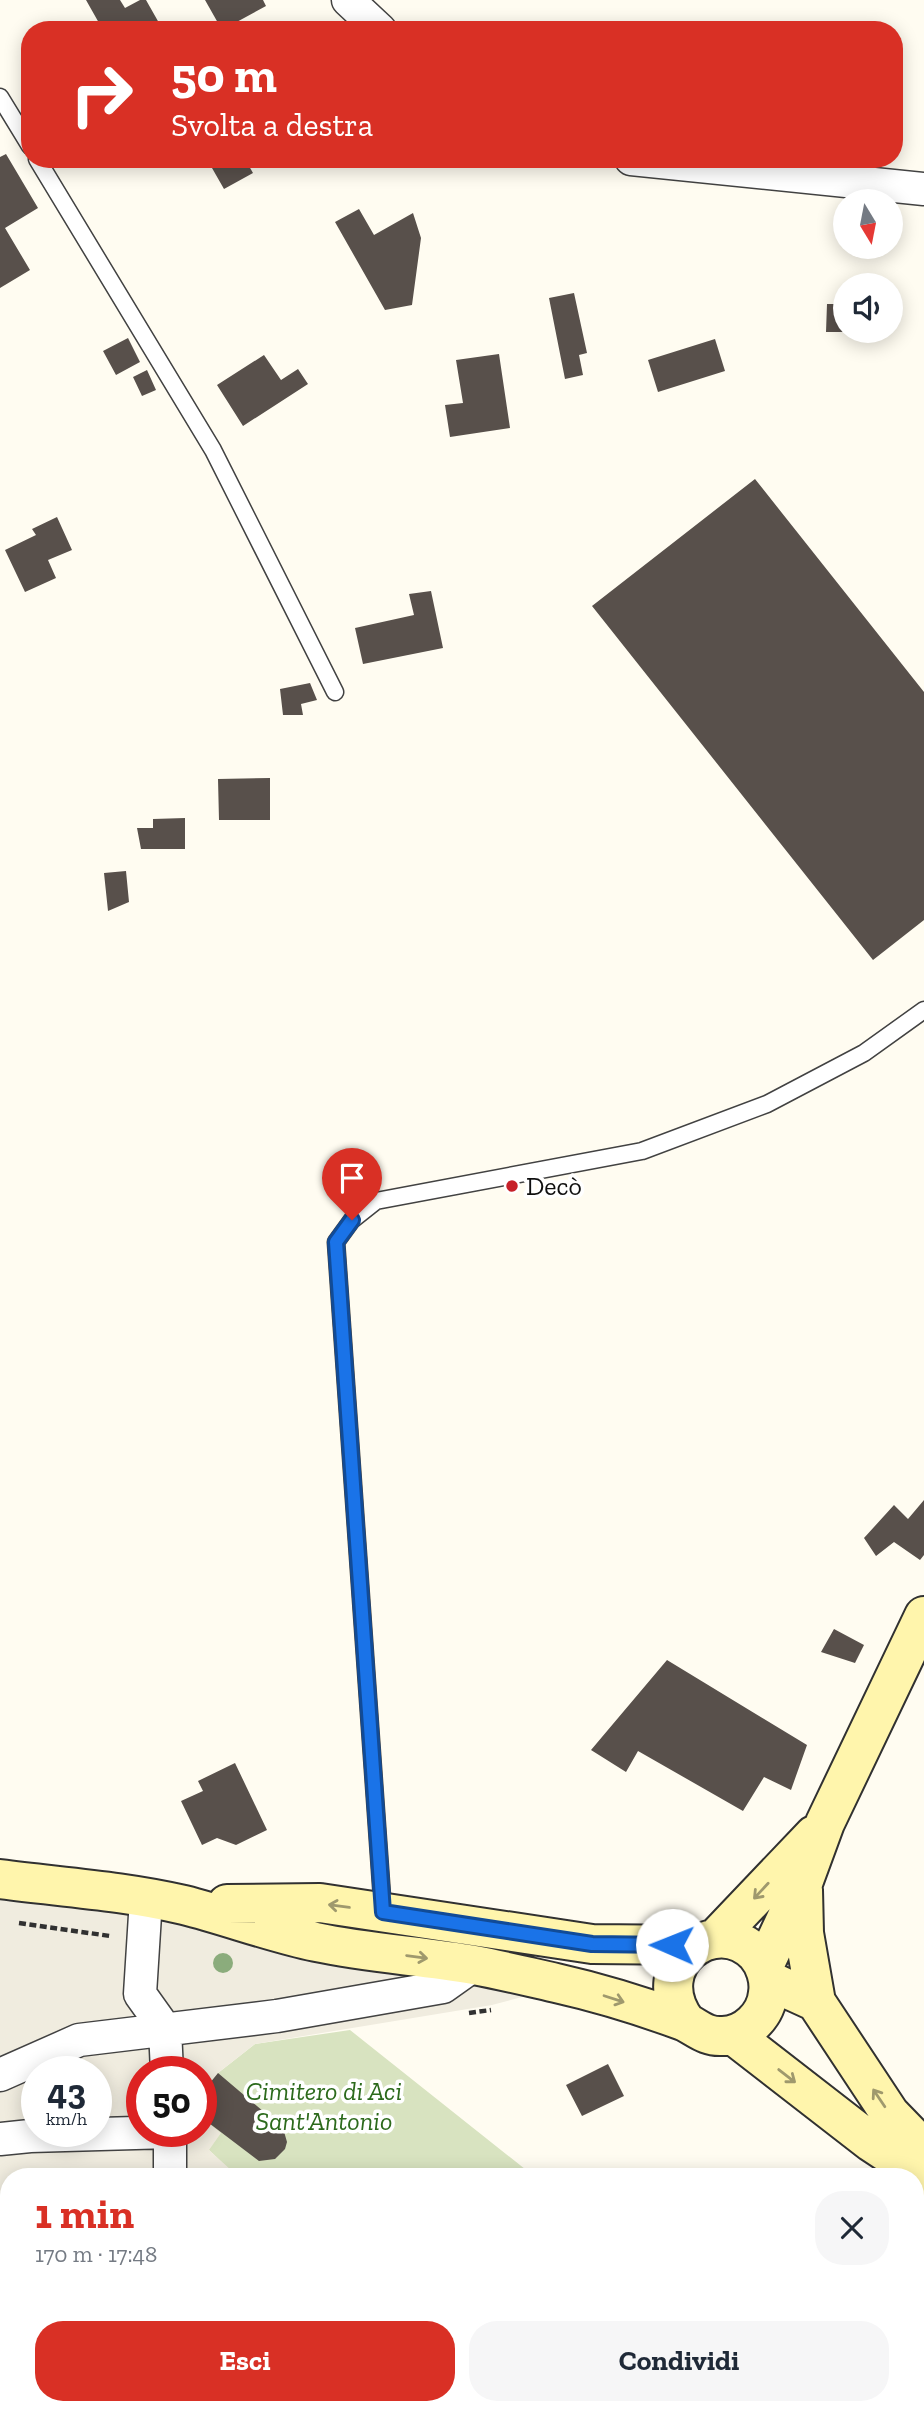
<!DOCTYPE html>
<html lang="it">
<meta charset="utf-8">
<style>
:root{--surface:#fff;--page:#f6f6f7;--text:#1f2937;--muted:#747a83;--accent:#d93025}
body{margin:0;font-family:"Zilla Slab",serif;background:var(--page);color:var(--text);height:100vh;display:flex;flex-direction:column;font-size:26px;white-space:nowrap}
*{box-sizing:border-box;margin:0}
p{font-size:23px;color:var(--muted)}
.icon{flex:none;width:38px;height:38px;fill:none;stroke:currentColor;stroke-width:2;stroke-linecap:round;stroke-linejoin:round}
.map{position:relative;flex:1;overflow:hidden}
.drawer{position:absolute;left:0px;top:2168px;width:924px;height:247px;display:flex;flex-direction:column;background:var(--surface);border-radius:28px 28px 0 0;box-shadow:0 4px 18px #0003}
.drawer>*{flex:none}
.banner{position:absolute;left:21px;top:21px;width:882px;height:147px;border-radius:28px;box-shadow:0 4px 18px #0003;background:#d93025;color:#fff;overflow:hidden}
.needle{width:46px;rotate:170deg}
.controls{position:absolute;left:833px;top:189px;display:grid;gap:14px}
.controls a{display:grid;place-items:center;width:70px;height:70px;border-radius:50%;background:var(--surface);box-shadow:0 4px 18px #0003;font-size:35px}
.speed{position:absolute;left:21px;top:2056px;display:flex;gap:14px;font-size:35px;font-weight:700;text-align:center}
.speed>*{display:grid;place-content:center;width:91px;height:91px;border-radius:50%;background:var(--surface);box-shadow:0 4px 18px #0003;line-height:1}
.speed small{font-size:18px;font-weight:400}
.speed .limit{border:10px solid #d22;background:#fff;color:#111}
.pin{position:absolute;display:grid;place-items:center;width:60px;height:60px;color:#fff;margin:-72px -30px;border-radius:50% 50% 50% 0;rotate:-45deg;box-shadow:0 0 7px #0007}
.pin .icon{rotate:45deg}
.me{position:absolute;width:77px;margin:-38px;rotate:271deg;stroke-linejoin:round;filter:drop-shadow(0 0 5px #0008)}
.turn{display:flex;align-items:center;gap:24px;height:147px;padding:0 35px;font-size:32px}
.turn .icon{width:91px;height:91px;stroke-width:2.5}
.turn b{display:block;font-size:49px;line-height:60px}
.round{display:grid;place-items:center;flex:none;width:74px;height:74px;border-radius:28px;background:var(--page)}
.overview{display:flex;align-items:center;justify-content:space-between;height:119px;padding:0 35px}
h1{font-size:42px;font-weight:800;line-height:52px;color:var(--accent)}
.primary-button{display:flex;gap:14px;margin-top:auto;padding:14px 35px}
.primary-button a{flex:1;height:80px;border-radius:28px;background:var(--accent);color:#fff;font-size:28px;font-weight:800;line-height:80px;text-align:center}
.primary-button a+a{background:var(--page);color:var(--text)}
.map>svg:first-child{display:block}
.cemetery{fill:#d8e3c0}
.plaza{fill:#f0ecdf;fill-rule:evenodd}
.building{fill:#58504b}
.lines{fill:none;stroke-linecap:round;stroke-linejoin:round}
.lane-casing{stroke:#424242;stroke-width:19}
.street-casing{stroke:#424242;stroke-width:35}
.secondary-casing{stroke:#313131;stroke-width:42}
.path{stroke:#313131;stroke-width:4.5;stroke-dasharray:7 3.5;stroke-linecap:butt}
.lane{stroke:#fff;stroke-width:16}
.street{stroke:#fff;stroke-width:32}
.secondary{stroke:#fff5ac;stroke-width:38}
.tree{fill:#8bac7c}
.oneway{stroke:#9f996d}
.route-casing{stroke:#114b97;stroke-width:18}
.route{stroke:#1a73e8;stroke-width:12}
.poi-dot{fill:#c62029;stroke:#fff;stroke-width:2.5}
.labels{text-anchor:middle;dominant-baseline:central;stroke-width:7;stroke-linejoin:round;paint-order:stroke}
.poi-label{font-size:26px;fill:#0f0f0f;stroke:#fff;text-anchor:start}
.park-label{font-size:26px;font-style:italic;fill:#2c6a1c;stroke:#fff}
</style>
<div class="map">
<svg width="924" height="2414" viewBox="0 0 924 2414">
<rect width="100%" height="100%" fill="#fffcf1"/>
<path class="cemetery" d="M350,2030L535,2177H229L232,2172L209,2150L201,2117L218,2073L255,2044Z
M160,2406H446L440,2414H158Z"/>
<path class="plaza" d="M0,1879L533,1994L492,2005L255,2044L218,2073L201,2094V2072H142V2132H201V2117L221,2133L209,2150L233,2172L229,2177H9V2406H160L158,2414H0ZM37,2072H96V2132H37Z"/>
<path class="building" d="M86,0H120L125,8L140,0H146L163,30H87L99,23Z
M205,0H263L266,6L222,30Z
M6,154L38,208L5,228L30,270L0,288V157Z
M211,159H245L253,173L224,189L208,161Z
M359,209L374,235L413,213L421,238L412,305L385,310L335,222Z
M574,293L587,353L579,355L583,375L565,379L549,298Z
M827,304H845V332H826Z
M128,338L140,362L116,375L103,351Z
M715,339L725,371L658,392L648,360Z
M499,354L510,428L450,437L445,405L463,403L456,360Z
M264,355L281,380L298,369L308,384L243,426L217,385Z
M147,370L156,390L142,396L133,377Z
M755,479L924,692V920L873,960L592,606Z
M57,517L72,550L48,560L56,578L25,592L5,550L36,535L32,529Z
M431,591L443,648L363,664L355,628L414,615L409,594Z
M310,683L317,700L301,704L303,715H283L280,689Z
M270,778V820H219L218,779Z
M185,818V849H141L137,828H153V819Z
M126,871L129,902L108,911L104,873Z
M924,1500V1555L920,1560L894,1542L876,1556L864,1538L894,1505L908,1519Z
M834,1629L864,1645L855,1663L821,1652Z
M667,1660L807,1745L791,1790L764,1777L743,1811L638,1751L626,1772L591,1750Z
M235,1763L267,1830L236,1845L217,1838L202,1845L181,1801L203,1791L198,1781Z
M608,2064L624,2096L582,2116L566,2085Z
M218,2073L283,2128L287,2142L285,2149L275,2159L259,2161L201,2117V2094Z"/>
<g class="lines">
<g class="lane-casing">
<path id="lane" d="M0,97L30,146
M37,159L213,450L335,692
M383,1912L336,1242L352,1220L376,1201L642,1151L767,1104L864,1053L924,1010"/>
</g>
<g class="street-casing">
<path id="street" d="M348,0L380,30
M631,159L924,189
M146,1899L140,1994L165,2029L167,2072
M0,2075L79,2040L277,2016L443,1987L474,1965
M170,2132V2177
M0,2139L30,2136L170,2132
M128,2414L130,2406"/>
</g>
<g class="secondary-casing">
<path id="secondary" d="M0,1879C61,1887 124,1891 184,1905C228,1916 272,1933 316,1942C368,1953 422,1956 474,1965C501,1970 529,1977 556,1983C596,1992 645,2007 683,2021C697,2027 705,2037 722,2036C745,2036 766,2016 768,1993C770,1980 765,1964 756,1954C715,1911 644,1965 686,2022
M803,1890L804,1933L816,2002
M227,1904L320,1903L592,1944L698,1945
M715,1939L814,1835
M764,1966L803,1883L825,1823L924,1616
M768,1980L816,2002L890,2114L924,2149
M733,2035L871,2142L924,2177"/>
</g>
<path class="path" d="M19,1923L110,1936
M469,2013L491,2010"/>
<use href="#lane" class="lane"/>
<use href="#street" class="street"/>
<use href="#secondary" class="secondary"/>
</g>
<circle class="tree" cx="223" cy="1963" r="10"/>
<defs><path id="oneway-shaft" d="M-6 0H5M1.5-3L5.5 0L1.5 3" fill="none" stroke-width="1.6" stroke-linecap="round" stroke-linejoin="round" transform="scale(1.75)"/></defs>
<g class="oneway">
<use href="#oneway-shaft" transform="translate(761 1891) rotate(133)"/>
<use href="#oneway-shaft" transform="translate(339 1906) rotate(-172)"/>
<use href="#oneway-shaft" transform="translate(417 1957) rotate(8)"/>
<use href="#oneway-shaft" transform="translate(614 1999) rotate(18)"/>
<use href="#oneway-shaft" transform="translate(787 2076) rotate(38)"/>
<use href="#oneway-shaft" transform="translate(879 2098) rotate(-124)"/>
</g>
<g class="lines">
<g class="route-casing">
<path id="route" d="M352,1220L336,1242L383,1912L592,1944L672,1945"/>
</g>
<use href="#route" class="route"/>
</g>
<circle class="poi-dot" cx="512" cy="1186" r="7"/>
<g class="labels">
<g class="poi-label">
<text x="526" y="1186">Decò</text>
</g>
<g class="park-label">
<text x="324" y="2091">Cimitero di Aci<tspan x="324" dy="30">Sant'Antonio</tspan></text>
</g>
</g>
</svg>
<div class="controls">
<a><svg class="needle" viewBox="-14 -14 28 28"><path d="M0-13l5 13h-10z" fill="#e53935"/><path d="M0 13l5-13h-10z" fill="#747a83"/></svg></a>
<a><svg class="icon" aria-label="sound" viewBox="0 0 24 24"><path d="M4 9h4l5-4v14l-5-4H4zM17 9q2 3 0 6"/></svg></a>
</div>
<div class="speed"><div>43<small>km/h</small></div><div class="limit">50</div></div>
<div class="pin" style="left:352px;top:1220px;background:#d93025"><svg class="icon" aria-label="arrive" viewBox="0 0 24 24"><path d="M6 21V4h12l-3 4 3 4H6"/></svg></div>
<svg class="me" style="left:672px;top:1945px" viewBox="-20 -20 40 40"><circle r="19" fill="#fff"/><path d="M0-13L10 11 0 6-10 11z" fill="#1a73e8"/></svg>
<div class="banner">
<div class="turn"><svg class="icon" aria-label="right" viewBox="0 0 24 24"><path d="M7 20v-9h11M14 6l5 5-5 5"/></svg><div><b>50 m</b>Svolta a destra</div></div>
</div>
<section class="drawer">
<div class="overview"><div><h1>1 min</h1><p>170 m · 17:48</p></div><a class="round"><svg class="icon" aria-label="close" viewBox="0 0 24 24"><path d="M6 6l12 12M18 6L6 18"/></svg></a></div>
<div class="primary-button"><a>Esci</a><a>Condividi</a></div>
</section>
</div>
